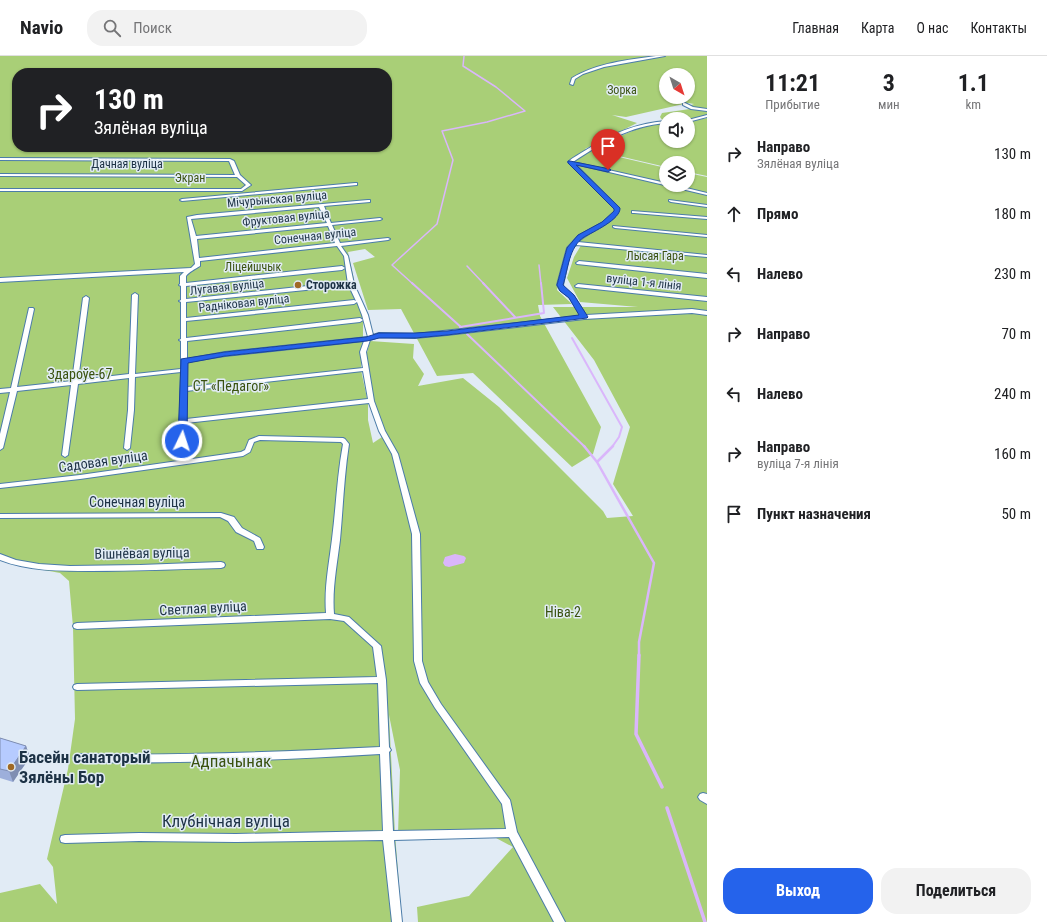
<!DOCTYPE html>
<html lang="ru">
<meta charset="utf-8">
<style>
:root{--surface:#fff;--page:#f2f2f2;--text:#202124;--muted:#757577;--line:#e0e0e0;--accent:#2563eb}
body{margin:0;font-family:"Roboto Condensed",sans-serif;background:var(--page);color:var(--text);height:100vh;display:flex;flex-direction:column;font-size:15px;white-space:nowrap}
*{box-sizing:border-box;margin:0}
p{font-size:13px;color:var(--muted)}
.icon{flex:none;width:22px;height:22px;fill:none;stroke:currentColor;stroke-width:2;stroke-linecap:round;stroke-linejoin:round}
.map{position:relative;flex:1;overflow:hidden}
.drawer{display:flex;flex-direction:column;background:var(--surface);width:340px}
.drawer>*{flex:none}
.banner{position:absolute;left:12px;top:12px;width:380px;height:84px;border-radius:16px;box-shadow:0 1px 3px #0004;background:#202124;color:#fff;overflow:hidden}
.needle{width:26px;rotate:141deg}
.tools{position:absolute;left:659px;top:12px;display:grid;gap:8px}
.tools a{display:grid;place-items:center;width:36px;height:36px;border-radius:50%;background:var(--surface);box-shadow:0 1px 3px #0004;font-size:20px}
.pin{position:absolute;display:grid;place-items:center;width:34px;height:34px;color:#fff;margin:-41px -17px;border-radius:50% 50% 50% 0;rotate:-45deg;box-shadow:0 0 4px #0007}
.pin .icon{rotate:45deg}
.me{position:absolute;width:44px;margin:-22px;rotate:4deg;stroke-linejoin:round;filter:drop-shadow(0 0 3px #0008)}
.turn{display:flex;align-items:center;gap:14px;height:84px;padding:0 16px;font-size:18px}
.turn .icon{width:52px;height:52px;stroke-width:2.5}
.turn b{display:block;font-size:28px;line-height:34px}
.eta{display:flex;justify-content:space-evenly;align-items:center;height:68px;text-align:center}
.eta b{font-size:24px;font-weight:700;line-height:28px}
.action{display:flex;gap:8px;margin-top:auto;padding:8px 16px}
.action a{flex:1;height:46px;border-radius:16px;background:var(--accent);color:#fff;font-size:16px;font-weight:700;line-height:46px;text-align:center}
.action a+a{background:var(--page);color:var(--text)}
ul{padding:0;list-style:none}
li{display:flex;align-items:center;gap:12px;height:60px;padding:0 16px}
li div{flex:1}
li b{display:block;font-size:15px}
li em{font-style:normal}
header{display:flex;align-items:center;gap:24px;box-sizing:border-box;height:56px;padding:0 20px;background:var(--surface);border-bottom:1px solid var(--line)}
header strong{font-size:19px}
nav{display:flex;gap:22px;margin-inline-start:auto;font-size:14px}
.search{width:280px;height:36px;background:var(--page);display:flex;align-items:center;gap:10px;box-sizing:border-box;padding:0 14px;border-radius:16px;color:var(--muted);font-size:15px}
main{display:flex;flex:1;min-height:0}
.map>svg:first-child{display:block}
.green{fill:#a9cf77;fill-rule:evenodd}
.water{fill:#dab6fb}
.lines{fill:none;stroke-linecap:round;stroke-linejoin:round}
.stream-far3{stroke:#dab6fb;stroke-width:1.5}
.stream-far2{stroke:#dab6fb;stroke-width:2}
.stream-far1{stroke:#dab6fb;stroke-width:2.5}
.stream{stroke:#dab6fb;stroke-width:3.5}
.street-casing{stroke:#4b7ca9;stroke-width:2}
.street{fill:#fff;fill-rule:evenodd}
.wall{fill:#9dafdb}
.shaded-wall{fill:#7f8eb2}
.building{fill:#b6cbff;stroke:#7f8eb2}
.route{fill:#2563eb;stroke:#184099}
.poi-dot{fill:#a06925;stroke:#e1ebf5;stroke-width:1.5}
.labels{text-anchor:middle;dominant-baseline:central;stroke-width:3;stroke-linejoin:round;paint-order:stroke}
.far-park-label{font-size:12px;fill:#3a5210;stroke:#e1ebf5}
.far-street-label{font-size:12px;fill:#1d3245;stroke:#e1ebf5}
.far-poi-label{font-size:12px;font-weight:bold;fill:#1d3245;stroke:#e1ebf5;text-anchor:start}
.park-label{font-size:14px;fill:#3a5210;stroke:#e1ebf5}
.street-label{font-size:14px;fill:#1d3245;stroke:#e1ebf5}
.near-poi-label{font-size:17px;font-weight:bold;fill:#1d3245;stroke:#e1ebf5;text-anchor:start}
.near-park-label{font-size:17px;fill:#3a5210;stroke:#e1ebf5}
.near-street-label{font-size:17px;fill:#1d3245;stroke:#e1ebf5}
</style>
<header>
<strong>Navio</strong>
<div class="search"><svg class="icon" aria-label="search" viewBox="0 0 24 24"><circle cx="10" cy="10" r="6"/><path d="M15 15l6 6"/></svg>Поиск</div>
<nav><a>Главная</a><a>Карта</a><a>О нас</a><a>Контакты</a></nav>
</header>
<main>
<div class="map">
<svg width="707" height="866" viewBox="0 0 707 866">
<rect width="100%" height="100%" fill="#e1ebf5"/>
<path class="green" d="M0,0H707V59L693,64L666,63V65H663L660,61L662,57L690,53L688,50L694,48L688,47L626,61L612,59L637,67L585,93L666,112V129H688V117L707,121V255L682,253L707,258V866H418L417,851L469,840L513,791L483,775L398,778L400,714L389,659L395,778L402,866H0V837L40,828L57,848L53,811L47,803L68,713L75,663L73,571L69,525L60,517L17,509L0,504ZM17,17H387V91H17ZM666,19H688V41H666ZM583,186L574,201L567,222L580,246L638,251H553L594,304L630,371L613,428L633,460L607,462L603,455L499,351L463,322L418,330L424,318L413,302L414,288L370,285L363,312V265L348,196L365,193L375,201L353,207L368,254L401,253L437,320L473,317L572,411L593,398L601,371L540,260L538,249L572,248L557,234L567,196ZM361,294L362,314L385,379L373,387L368,364V347L361,314Z
M707,62V120L688,116V107H666V111L593,94C617,82 638,69 666,67V85H688V66Z"/>
<path class="water" d="M455,498L464,500L466,502L464,507L449,511L445,510L443,507L445,501Z"/>
<g class="lines">
<path class="stream-far3" d="M539,209L541,228
M467,210L484,228
M413,228L392,209L437,168L453,104L442,75L487,66L525,55L496,31L463,10L464,0"/>
<path class="stream-far2" d="M412,227L462,272
M483,227L515,261
M460,271L544,257L541,227
M467,278L585,391
M572,282L622,371L619,381L612,391"/>
<path class="stream-far1" d="M584,390L597,406L654,507L639,586V600
M597,406L613,390"/>
<path class="stream" d="M639,599L636,678L662,731
M667,752L705,866"/>
<g class="street-casing">
<path id="street" d="M656,0H665L604,11L583,18L575,23L573,29L570,28L572,22C597,7 627,4 656,0Z
M683,47H685L693,51L707,53V55L691,53L683,49Z
M707,59V61L688,66V64Z
M666,65V67C630,70 603,86 573,106L666,127V129H674L707,137V139L575,108L619,152C619,166 587,176 578,186L707,199V201L576,189L571,193L563,229L564,232L573,239L586,259L692,253L707,255V259L692,257L584,263L447,279L415,282L379,281L370,284L366,296L374,345L385,375L398,398L420,478L422,605L428,626L441,648L510,744L517,776L565,866H554L509,781L394,784L402,866H392L383,784L236,786L139,785L65,787L61,786L60,783L61,780L65,779L139,777L236,778L383,775L380,698C280,704 179,708 78,706L75,705L73,702L75,699L78,698C179,700 279,696 380,691L378,627L77,634L74,633L73,631L74,629L77,628L377,621L373,591L344,565L330,563L77,573L74,572L73,570L74,568L77,567L326,557C324,532 329,508 332,483C336,452 337,420 343,388L341,386L260,384L254,386L250,396L243,400L80,423L0,432V428L80,419L241,396L245,394L249,384L259,380L343,382L345,383L349,388C344,420 343,452 340,484C337,509 332,533 334,558L349,561L381,590L386,624L389,691L391,694L389,696L393,775L506,773L502,748L435,652L420,627L414,605L412,478L392,398L379,375L369,347L186,367L185,385L182,387L179,385L181,316L135,321L134,354L130,392L127,394L124,392L128,354L129,322L78,328L68,399L65,401L62,399L71,329L17,335L3,392L0,394V378L10,336L0,337V333L11,332L29,252H33L34,253L17,331L72,325L83,242L86,240L89,242L78,324L129,318L132,239L135,237L138,239L135,318L181,313V285L179,284L181,283V246L179,245L181,244V230L179,229L180,228V220L184,216L0,226V222L191,212L195,208L187,161L197,159L368,144H370V146L324,150L331,167L380,162L382,163L380,164L332,169L340,187L388,182L390,183L388,184L341,190L348,200L354,228L368,259L373,279L379,277L415,278L581,260L569,241L560,234L557,229L567,192L578,180L602,167L615,156V152L568,106C573,101 580,98 586,94C611,78 636,67 666,65ZM319,151L327,167L196,180L191,163ZM328,170L335,187L199,202L197,183ZM337,190L344,200L348,228L356,245L354,244L186,262V246L345,230L348,228L345,226L186,243V230L342,214L345,212L342,210L186,227V220C190,215 194,214 200,210V205ZM357,246L362,259L368,281L225,296L187,303V285L360,266L363,264L360,262L186,282V265L354,248ZM364,285L360,296L363,312L187,331V306L225,300ZM363,315L368,343L186,363V335Z
M0,102L230,103L234,105L240,119L251,129L242,135H0V133H241L246,129L237,121L0,120V118L235,119L229,105L0,104Z
M355,127H357V129L182,145L180,144L182,143Z
M669,144L707,149V151L671,146L669,145Z
M632,155L707,161V163L634,157H632Z
M613,170L707,179V181L615,172L613,171Z
M579,205L707,218V222L577,208L576,207Z
M578,228L707,241V245L576,231L575,230Z
M221,457L234,461L242,472L260,482L264,491L263,493H257L254,485L236,476L228,465L220,461L0,462V458Z
M0,498L16,504L39,508L70,510L140,509L221,506L224,507L225,509L224,511L221,512C177,513 134,515 90,515C60,515 28,515 0,504Z
M703,737L707,738V748L700,744L698,741L700,738Z"/>
</g>
<use href="#street" class="street"/>
</g>
<path class="wall" d="M0,682L26,690L30,701L13,726L0,722Z"/>
<path class="shaded-wall" d="M26,690L30,701L13,726L9,715Z"/>
<path class="building" d="M0,682L26,690L9,715L0,713Z"/>
<path class="route" d="M570,105L610,113L611,114L608,116L576,109L620,152C621,163 593,176 584,181C569,191 568,213 563,229L574,239L588,261L587,262L447,279L415,282H379L367,285L225,300L188,307L187,385L182,387H179L178,385L181,303L225,296L366,281L379,277H415L447,275L579,259L569,242L560,235L557,229L567,192L578,179L602,166L614,155V153L568,107V105Z"/>
<g class="poi-dot">
<circle cx="298" cy="229" r="4"/>
<circle cx="11" cy="711" r="4"/>
</g>
<g class="labels">
<g class="far-park-label">
<text x="622" y="34">Зорка</text>
<text x="190" y="122">Экран</text>
<text x="655" y="200">Лысая Гара</text>
<text x="253" y="211">Ліцейшчык</text>
</g>
<g class="far-street-label">
<text x="127" y="108">Дачная вуліца</text>
<text transform="translate(277 143) rotate(-5)">Мічурынская вуліца</text>
<text transform="translate(286 162) rotate(-6)">Фруктовая вуліца</text>
<text transform="translate(315 180) rotate(-6)">Сонечная вуліца</text>
<text transform="translate(644 226) rotate(6)">вуліца 1-я лінія</text>
<text transform="translate(227 231) rotate(-6)">Лугавая вуліца</text>
<text transform="translate(244 247) rotate(-6)">Радніковая вуліца</text>
</g>
<g class="far-poi-label">
<text x="306" y="229">Сторожка</text>
</g>
<g class="park-label">
<text x="80" y="318">Здароўе-67</text>
<text x="231" y="330">СТ «Педагог»</text>
<text x="563" y="556">Ніва-2</text>
</g>
<g class="street-label">
<text transform="translate(103 405) rotate(-8)">Садовая вуліца</text>
<text x="137" y="446">Сонечная вуліца</text>
<text transform="translate(142 497) rotate(-1)">Вішнёвая вуліца</text>
<text transform="translate(203 552) rotate(-3)">Светлая вуліца</text>
</g>
<g class="near-poi-label">
<text x="19" y="701">Басейн санаторый<tspan x="19" dy="20">Зялёны Бор</tspan></text>
</g>
<g class="near-park-label">
<text x="231" y="705">Адпачынак</text>
</g>
<g class="near-street-label">
<text x="226" y="765">Клубнічная вуліца</text>
</g>
</g>
</svg>
<div class="tools">
<a><svg class="needle" viewBox="-14 -14 28 28"><path d="M0-13l5 13h-10z" fill="#e53935"/><path d="M0 13l5-13h-10z" fill="#757577"/></svg></a>
<a><svg class="icon" aria-label="sound" viewBox="0 0 24 24"><path d="M4 9h4l5-4v14l-5-4H4zM17 9q2 3 0 6"/></svg></a>
<a><svg class="icon" aria-label="layers" viewBox="0 0 24 24"><path d="M12 4l9 5-9 5-9-5zM3 14l9 5 9-5"/></svg></a>
</div>
<div class="pin" style="left:608px;top:114px;background:#d93025"><svg class="icon" aria-label="arrive" viewBox="0 0 24 24"><path d="M6 21V4h12l-3 4 3 4H6"/></svg></div>
<svg class="me" style="left:182px;top:385px" viewBox="-20 -20 40 40"><circle r="17" fill="#2563eb" stroke="#fff" stroke-width="3"/><path d="M0-11L8 9 0 5-8 9z" fill="#fff"/></svg>
<div class="banner">
<div class="turn"><svg class="icon" aria-label="right" viewBox="0 0 24 24"><path d="M7 20v-9h11M14 6l5 5-5 5"/></svg><div><b>130 m</b>Зялёная вуліца</div></div>
</div>
</div>
<section class="drawer">
<div class="eta">
<div><b>11:21</b><p>Прибытие</p></div>
<div><b>3</b><p>мин</p></div>
<div><b>1.1</b><p>km</p></div>
</div>
<ul>
<li><svg class="icon" aria-label="right" viewBox="0 0 24 24"><path d="M7 20v-9h11M14 6l5 5-5 5"/></svg><div><b>Направо</b><p>Зялёная вуліца</p></div><em>130 m</em></li>
<li><svg class="icon" aria-label="ahead" viewBox="0 0 24 24"><path d="M12 20V5M6 11l6-6 6 6"/></svg><div><b>Прямо</b></div><em>180 m</em></li>
<li><svg class="icon" aria-label="left" viewBox="0 0 24 24"><path d="M17 20v-9H6M10 6l-5 5 5 5"/></svg><div><b>Налево</b></div><em>230 m</em></li>
<li><svg class="icon" aria-label="right" viewBox="0 0 24 24"><path d="M7 20v-9h11M14 6l5 5-5 5"/></svg><div><b>Направо</b></div><em>70 m</em></li>
<li><svg class="icon" aria-label="left" viewBox="0 0 24 24"><path d="M17 20v-9H6M10 6l-5 5 5 5"/></svg><div><b>Налево</b></div><em>240 m</em></li>
<li><svg class="icon" aria-label="right" viewBox="0 0 24 24"><path d="M7 20v-9h11M14 6l5 5-5 5"/></svg><div><b>Направо</b><p>вуліца 7-я лінія</p></div><em>160 m</em></li>
<li><svg class="icon" aria-label="arrive" viewBox="0 0 24 24"><path d="M6 21V4h12l-3 4 3 4H6"/></svg><div><b>Пункт назначения</b></div><em>50 m</em></li>
</ul>
<div class="action"><a>Выход</a><a>Поделиться</a></div>
</section>
</main>
